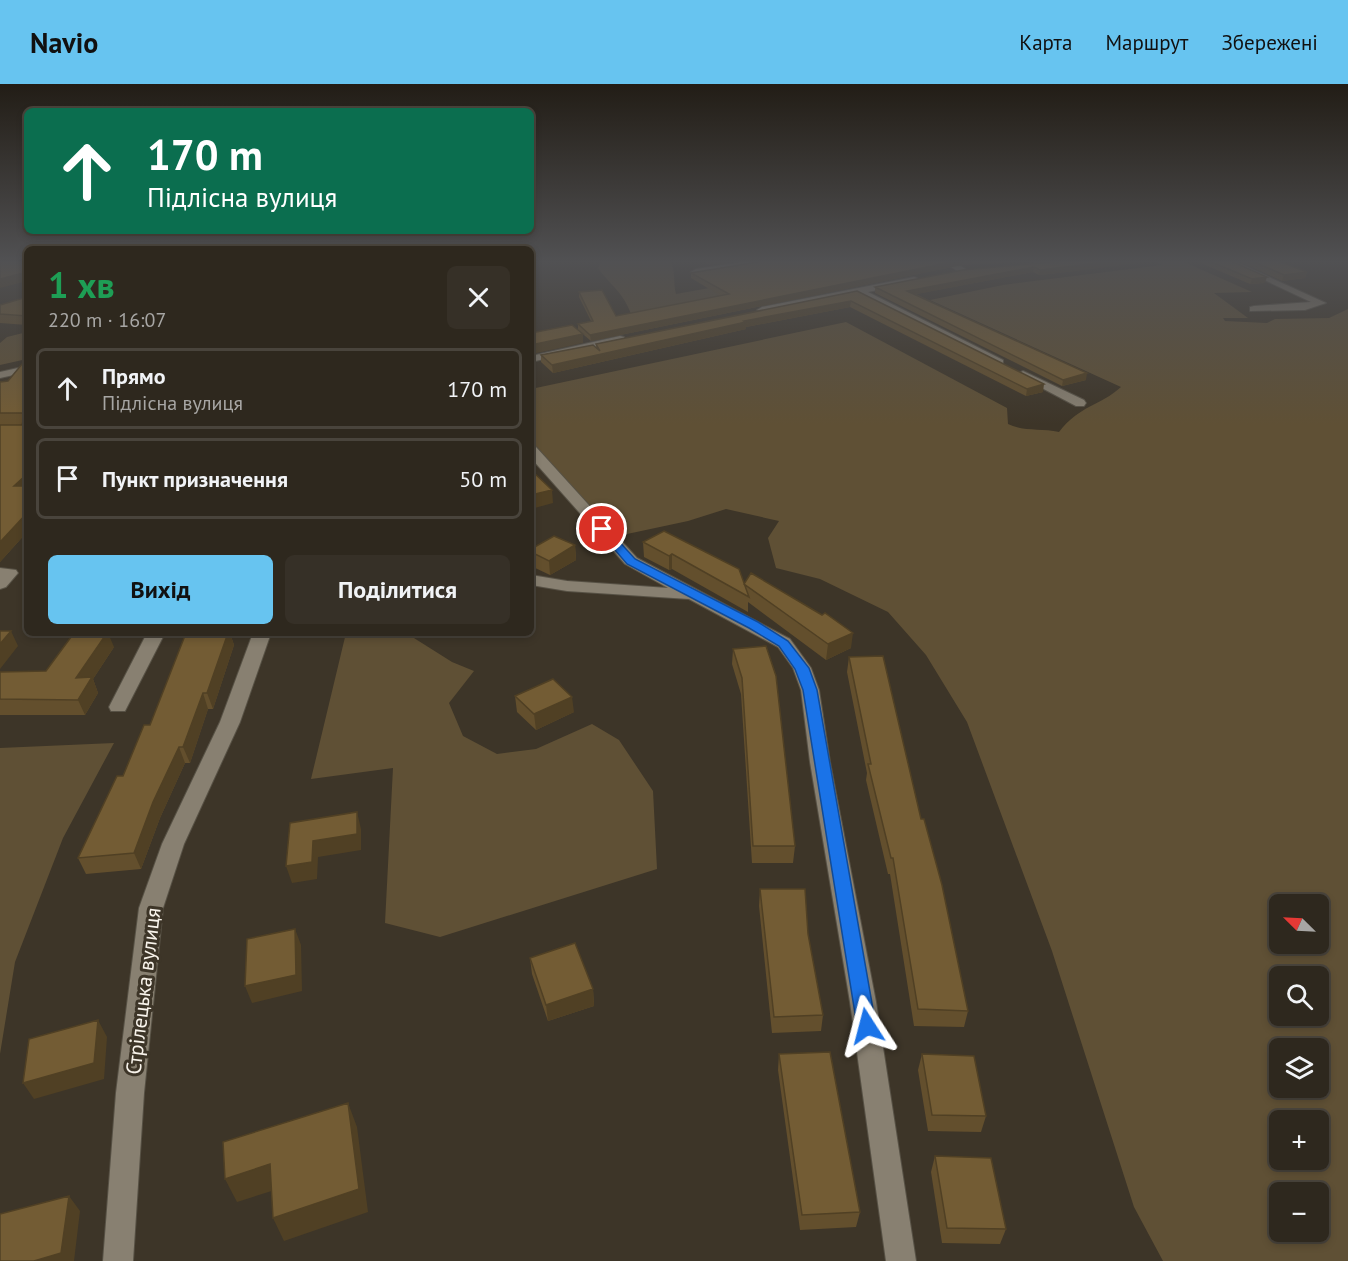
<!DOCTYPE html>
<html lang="uk">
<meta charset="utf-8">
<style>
:root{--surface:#2e281e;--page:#363027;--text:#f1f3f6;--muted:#a7a6a4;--line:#49443c;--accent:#67c4f0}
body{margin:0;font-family:"PT Sans",sans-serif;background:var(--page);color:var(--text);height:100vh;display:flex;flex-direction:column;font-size:22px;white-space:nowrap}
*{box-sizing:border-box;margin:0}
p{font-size:20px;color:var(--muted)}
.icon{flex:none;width:33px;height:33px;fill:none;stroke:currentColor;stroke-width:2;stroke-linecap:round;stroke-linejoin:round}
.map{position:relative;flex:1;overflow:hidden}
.side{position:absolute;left:24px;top:162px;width:510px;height:390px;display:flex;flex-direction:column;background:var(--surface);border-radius:9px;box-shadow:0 3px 9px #0003,0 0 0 2px var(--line)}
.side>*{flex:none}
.guide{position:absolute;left:24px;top:24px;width:510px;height:126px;border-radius:9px;box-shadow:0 3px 9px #0003,0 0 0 2px var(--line);background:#0b6e4f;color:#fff;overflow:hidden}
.needle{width:39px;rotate:294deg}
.tools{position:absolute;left:1269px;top:810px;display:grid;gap:12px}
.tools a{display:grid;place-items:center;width:60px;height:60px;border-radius:9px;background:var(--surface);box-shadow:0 3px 9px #0003,0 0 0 2px var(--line);font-size:30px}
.pin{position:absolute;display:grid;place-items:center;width:51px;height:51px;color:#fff;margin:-26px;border:3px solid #fff;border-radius:50%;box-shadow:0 2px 6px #0007}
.me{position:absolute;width:66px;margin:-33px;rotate:351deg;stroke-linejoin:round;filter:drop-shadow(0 0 4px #0008)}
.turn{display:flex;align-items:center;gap:21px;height:126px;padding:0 24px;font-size:27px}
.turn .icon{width:78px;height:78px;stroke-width:2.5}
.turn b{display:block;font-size:42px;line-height:51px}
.round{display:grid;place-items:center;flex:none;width:63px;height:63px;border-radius:9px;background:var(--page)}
.head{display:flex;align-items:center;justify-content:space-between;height:102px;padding:0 24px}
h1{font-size:36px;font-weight:700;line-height:45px;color:#1e9e55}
.primary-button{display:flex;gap:12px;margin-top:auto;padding:12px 24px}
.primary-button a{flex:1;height:69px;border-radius:9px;background:var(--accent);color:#111;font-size:24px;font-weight:700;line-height:69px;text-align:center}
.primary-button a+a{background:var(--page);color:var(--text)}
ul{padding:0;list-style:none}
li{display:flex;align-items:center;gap:18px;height:81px;margin:0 12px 9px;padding:0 12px;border:3px solid var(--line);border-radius:9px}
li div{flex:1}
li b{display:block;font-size:22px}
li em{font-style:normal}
header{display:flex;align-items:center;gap:36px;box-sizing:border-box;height:84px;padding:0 30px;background:var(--accent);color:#111}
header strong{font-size:28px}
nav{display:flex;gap:33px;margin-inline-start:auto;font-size:21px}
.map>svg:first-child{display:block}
.green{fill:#5f5035;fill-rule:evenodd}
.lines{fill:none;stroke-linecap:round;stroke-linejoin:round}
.minor-casing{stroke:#575145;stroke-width:2}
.minor{fill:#888071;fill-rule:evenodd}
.wall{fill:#634f2d}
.shaded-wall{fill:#504024}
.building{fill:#735c34;stroke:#504024;stroke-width:1.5}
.route{fill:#1a73e8;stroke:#114b97;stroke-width:1.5}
.labels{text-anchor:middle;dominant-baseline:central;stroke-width:6;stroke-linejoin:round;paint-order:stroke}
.near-street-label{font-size:21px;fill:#f9f4ec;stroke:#3d3528}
</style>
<header>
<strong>Navio</strong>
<nav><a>Карта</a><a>Маршрут</a><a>Збережені</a></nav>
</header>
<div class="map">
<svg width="1348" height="1177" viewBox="0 0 1348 1177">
<rect width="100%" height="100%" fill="#3d3528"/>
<path class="green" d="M601,177H670C676,185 673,200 676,210L860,177H924L631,230C623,208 611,202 598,184Z
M1153,177H1182L1252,208L1214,209L1248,234H1223L1225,237L1267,239L1275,235L1329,234L1348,225V1177H1163L1134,1123L1052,867L967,638L926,571L888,528L820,495L776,484L768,454L779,437L726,425L688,437L613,453L531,364V305L846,238L1007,324L1008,340C1024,348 1041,344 1059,348C1080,321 1100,322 1121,303L930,216L1003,201L1162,181ZM1280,820H1318V860H1280ZM1280,892H1318V932H1280ZM1280,964H1318V1004H1280ZM1280,1036H1318V1076H1280ZM1280,1108H1318V1148H1280Z
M27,248V275L0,281V259L7,253Z
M346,549H406L452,578L474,587L449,619L463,652L497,670L536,665L592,640L619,656L653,707L657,785L440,853L385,839L393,684L311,695Z
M114,659L63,754L15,878L0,970V664Z"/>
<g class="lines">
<g class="minor-casing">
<path id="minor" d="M749,177H768L763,180L696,191L691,188L696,185Z
M942,177H953L967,186L959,188Z
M1043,177H1064L1031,184L1026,181Z
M1224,177H1234L1326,219L1305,226L1250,227V223L1254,222L1311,218Z
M914,193L917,194V198L868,208L1003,276V280H995L857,210L762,229L757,226L762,223Z
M620,252L624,253V257L531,278V272Z
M27,282V288L0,294V288Z
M1023,287L1084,316L1086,319L1084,322H1076L1019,292L1017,290Z
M531,362L536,363L637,474L790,555L811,584L819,606L830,678L876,918L916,1177H886L850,918L810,678L801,606L793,584L778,563L689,515L567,507L531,501V491L567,497L668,504L625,480L531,374Z
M0,484L16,486L18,489L6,503L0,505Z
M147,549H165L125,627H111L109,623Z
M253,549H271L240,638L184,760L163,824L144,1009L133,1177H103L116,1009L139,824L162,760L220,638Z"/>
</g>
<use href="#minor" class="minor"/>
</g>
<path class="wall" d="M702,177H737L710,181Z
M764,177H1033L962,181L591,257L578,246V240L591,237L579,213V208L616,232L721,212L691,194V189Z
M1061,177H1150L1075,187L1039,191L1033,188L916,210L1086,296L1062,302L875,209V203Z
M1196,177H1231L1265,199L1250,200Z
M1238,177H1279L1307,188L1305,194L1282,197Z
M27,207V241L0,239V221L24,214Z
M857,207L1043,308L1026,312L850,223L746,243V245L553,289L541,278V271L596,264V260Z
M27,274V448L0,478L22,341H0V298L8,297Z
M643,458L744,500L851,564L826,576L748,518V528L672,485L669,486L644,473Z
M575,461L576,476L550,491L531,482V465Z
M186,549H230L234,561L213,625H208L190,679H185L160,734L141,785L86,790L78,774L150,641Z
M475,549H493L484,554Z
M114,563L93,595L98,609L85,631H0V588L46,587Z
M733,565L795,762L793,779H752L741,610L732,580Z
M849,573L921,735L968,927L964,943L914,942L890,790H888L866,696L867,689L847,588Z
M515,612L574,628L536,646L517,628Z
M760,805L808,850L823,931L821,947L772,949L759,822Z
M530,874L593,905L594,922L548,937L532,890Z
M779,970L860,1128L856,1143L800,1146L778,986Z
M922,970L986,1032L981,1048L928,1047L918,986Z
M935,1072L1006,1145L1000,1160L942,1159L931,1088Z"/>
<path class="shaded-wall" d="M710,177H737L710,181Z
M957,177H962V181L591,257L590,251Z
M1114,177H1150L1075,187L1039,191L1040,186Z
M1034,183L1033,188L907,212V207Z
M27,188V197L0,204V195Z
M1307,188L1305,194L1282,197L1284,191Z
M1267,193L1265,199L1250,200L1252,195Z
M851,217L850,223L746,243V245L553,289L552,281L744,237Z
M583,250V259L532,270L531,261Z
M1087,289L1086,296L1062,302L1063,296Z
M1044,300L1043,308L1026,312L1027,305Z
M27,390V407L14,402Z
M552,406L553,419L531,425V411Z
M27,429V448L0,478V458Z
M575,461L576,476L550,491L549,477Z
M672,470V485L669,486V472Z
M11,547L18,562L0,585V560Z
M107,549H108L114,563L93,595L98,609L85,631L78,616L76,594Z
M228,549H230L234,561L213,625L207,609Z
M483,549H493L484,554Z
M853,549L851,564L826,576L828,560Z
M203,609L208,625L190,679L183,663Z
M572,613L574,628L536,646L534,630Z
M179,663L185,679L160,734L141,785L134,769L153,718Z
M357,728L361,745V766L318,773L317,795L292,799L286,782L313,757Z
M295,845L301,861L302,907L252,919L245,902Z
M593,905L594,922L548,937L546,921Z
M98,936L107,953L104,995L34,1015L23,999Z
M348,1019L357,1043L368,1128L284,1157L273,1134Z
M270,1080L281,1104L237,1118L225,1095Z
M69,1112L80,1127L74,1177H34Z"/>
<path class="building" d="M0,177H27V188L0,195Z
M764,177H957L590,251L578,240L593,237L579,208L602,206L616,232L729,210L691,189Z
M1061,177H1114L1040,186L1034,183L907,207L1087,289L1063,296L875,203L963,186Z
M1209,177H1231L1267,193L1252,195Z
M1252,177H1279L1307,188L1284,191Z
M26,207H27V232L0,230V221L24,214Z
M857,207L1044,300L1027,305L851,217L744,237L746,238L552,281L541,271L593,261L600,267L596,260Z
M572,241L583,250L531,261V249Z
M27,274V390L14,402H27V429L0,458V341H22L25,331L22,329H0V298L8,297Z
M531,386L552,406L531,411Z
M664,447L739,485L749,513L672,470L669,472L643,458Z
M554,452L575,461L549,477L531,468V465Z
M751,489L822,531L825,529L853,549L828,560L744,500Z
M0,547H11L0,560Z
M74,549H107L76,594L92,593L78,616L0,615V588L46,587Z
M186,549H228L207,609H203L183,663H179L153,718L134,769L78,774L117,692H123L144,641H150Z
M766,562L776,592L795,762H753L742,594L733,565Z
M883,572L921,735H924L942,801L968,927L918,925L893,774H891L868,680H871L849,573Z
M553,595L572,613L534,630L515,612Z
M357,728V750L313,757L312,778L286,782L290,739Z
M760,805H805L808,850L823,931L774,933Z
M295,845L296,891L245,902L247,855Z
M575,859L593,905L546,921L530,874Z
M98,936L94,979L23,999L29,955Z
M830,968L860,1128L802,1131L779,970Z
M922,970L974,972L986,1032L932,1031Z
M348,1019L359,1105L273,1134L270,1080L225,1095L223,1058Z
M935,1072L991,1074L1006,1145L947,1144Z
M69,1112L61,1169L34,1177H0V1130Z"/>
<linearGradient id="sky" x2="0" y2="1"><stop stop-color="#221d16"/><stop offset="0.52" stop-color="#515153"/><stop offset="1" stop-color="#515153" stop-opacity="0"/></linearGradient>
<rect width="1348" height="341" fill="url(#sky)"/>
<path class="route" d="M602,442L606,443L635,475L758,538L788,557L809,584L817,606L876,942L873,948L867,950L860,948L857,942L803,606L795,585L779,562L749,544L627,480L597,445Z"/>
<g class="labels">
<g class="near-street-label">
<text transform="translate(143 907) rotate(-83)">Стрілецька вулиця</text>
</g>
</g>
</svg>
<div class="tools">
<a><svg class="needle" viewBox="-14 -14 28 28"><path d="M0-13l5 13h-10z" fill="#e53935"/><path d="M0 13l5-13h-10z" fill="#a7a6a4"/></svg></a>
<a><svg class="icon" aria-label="search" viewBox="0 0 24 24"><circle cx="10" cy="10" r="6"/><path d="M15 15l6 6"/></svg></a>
<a><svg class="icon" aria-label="layers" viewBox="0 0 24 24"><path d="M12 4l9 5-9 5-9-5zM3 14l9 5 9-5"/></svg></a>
<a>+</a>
<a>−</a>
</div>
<div class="pin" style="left:602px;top:445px;background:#d93025"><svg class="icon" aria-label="arrive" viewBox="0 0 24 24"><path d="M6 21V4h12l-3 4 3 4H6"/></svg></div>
<svg class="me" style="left:867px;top:942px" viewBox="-20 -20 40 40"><path d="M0-17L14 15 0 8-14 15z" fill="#1a73e8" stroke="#fff" stroke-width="4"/></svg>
<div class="guide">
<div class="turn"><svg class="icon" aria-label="ahead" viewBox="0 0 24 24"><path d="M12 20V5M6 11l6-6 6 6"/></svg><div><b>170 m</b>Підлісна вулиця</div></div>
</div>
<section class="side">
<div class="head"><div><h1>1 хв</h1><p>220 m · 16:07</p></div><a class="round"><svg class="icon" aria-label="close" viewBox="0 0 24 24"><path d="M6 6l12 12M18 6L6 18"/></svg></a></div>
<ul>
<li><svg class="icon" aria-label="ahead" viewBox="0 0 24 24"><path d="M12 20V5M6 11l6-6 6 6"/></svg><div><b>Прямо</b><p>Підлісна вулиця</p></div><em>170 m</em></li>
<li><svg class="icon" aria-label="arrive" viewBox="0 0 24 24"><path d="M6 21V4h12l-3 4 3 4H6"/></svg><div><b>Пункт призначення</b></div><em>50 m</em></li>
</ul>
<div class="primary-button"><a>Вихід</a><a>Поділитися</a></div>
</section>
</div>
